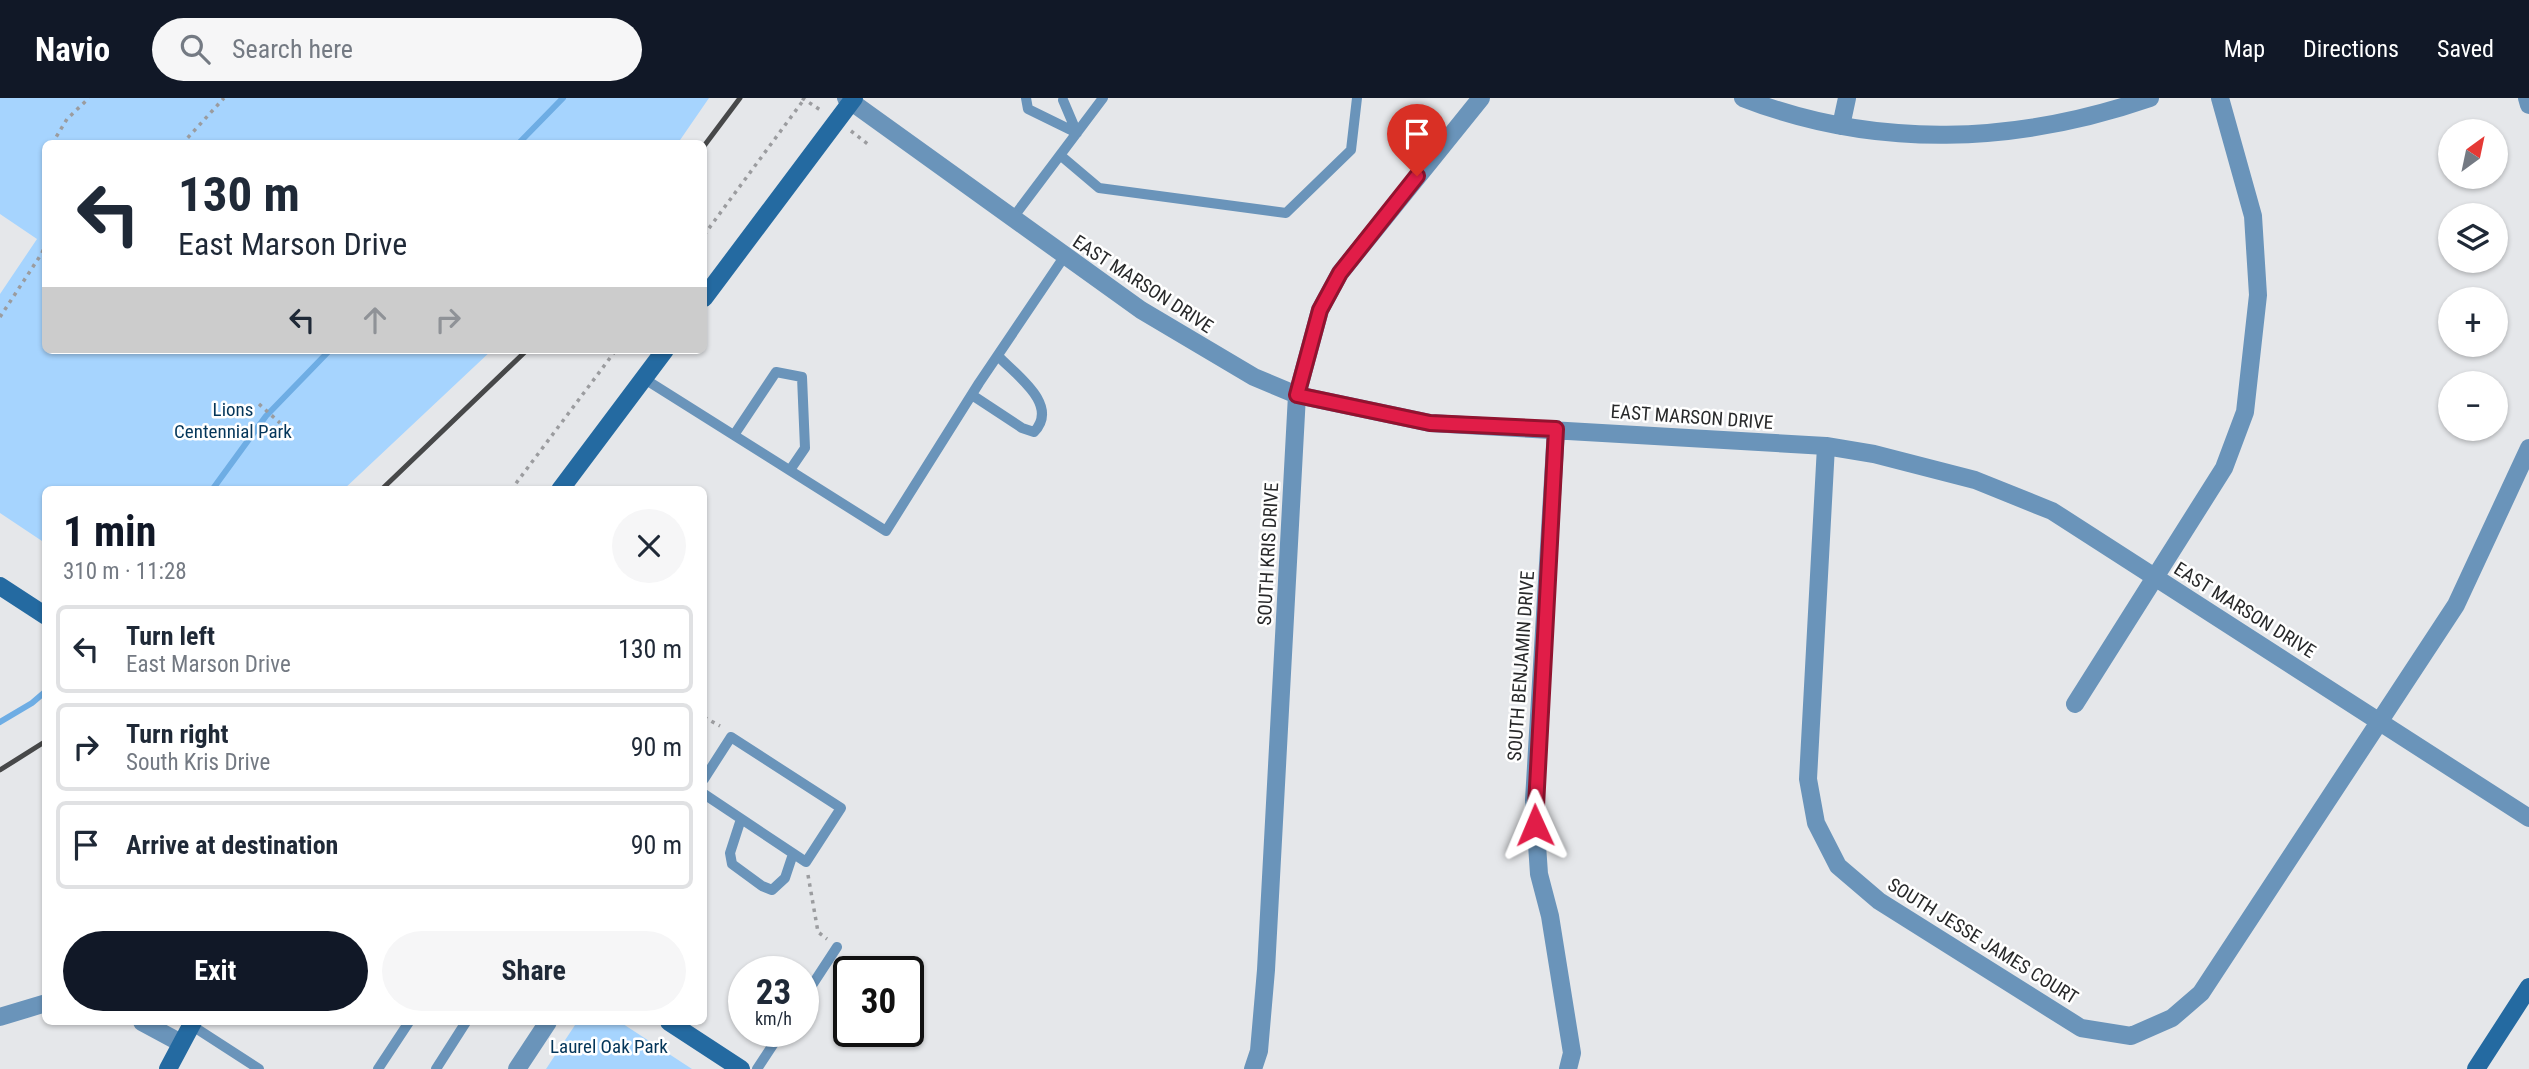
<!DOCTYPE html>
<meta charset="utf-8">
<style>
:root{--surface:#fff;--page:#f6f6f7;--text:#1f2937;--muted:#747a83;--line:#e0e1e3;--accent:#111827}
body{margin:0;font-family:"Roboto Condensed",sans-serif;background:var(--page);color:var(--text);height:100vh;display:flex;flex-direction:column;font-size:26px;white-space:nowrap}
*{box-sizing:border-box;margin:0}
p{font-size:23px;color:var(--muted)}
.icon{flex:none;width:38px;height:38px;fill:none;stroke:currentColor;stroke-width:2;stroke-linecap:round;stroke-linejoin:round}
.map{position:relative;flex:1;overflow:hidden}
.side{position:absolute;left:42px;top:388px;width:665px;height:539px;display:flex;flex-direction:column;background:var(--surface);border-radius:10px;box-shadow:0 2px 5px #0004}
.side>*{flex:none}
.guide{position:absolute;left:42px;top:42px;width:665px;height:214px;border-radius:10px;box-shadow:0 2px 5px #0004;background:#fff;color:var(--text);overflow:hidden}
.needle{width:46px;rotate:33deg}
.tools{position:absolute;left:2438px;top:21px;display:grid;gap:14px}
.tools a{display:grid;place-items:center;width:70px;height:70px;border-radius:50%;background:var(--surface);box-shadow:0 2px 5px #0004;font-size:35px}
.speed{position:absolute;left:728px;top:858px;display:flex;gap:14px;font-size:35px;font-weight:700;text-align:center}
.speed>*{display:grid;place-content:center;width:91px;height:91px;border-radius:50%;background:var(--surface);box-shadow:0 2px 5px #0004;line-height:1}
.speed small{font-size:18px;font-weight:400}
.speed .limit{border:4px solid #111;border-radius:10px;background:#fff;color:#111}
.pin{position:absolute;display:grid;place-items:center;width:60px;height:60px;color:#fff;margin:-72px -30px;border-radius:50% 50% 50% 0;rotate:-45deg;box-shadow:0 0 7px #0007}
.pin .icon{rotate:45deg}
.me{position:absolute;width:77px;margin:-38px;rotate:359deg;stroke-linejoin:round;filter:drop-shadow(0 0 5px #0008)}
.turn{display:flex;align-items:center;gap:24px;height:147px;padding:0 21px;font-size:32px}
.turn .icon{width:91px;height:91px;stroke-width:2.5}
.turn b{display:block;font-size:49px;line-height:60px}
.lanes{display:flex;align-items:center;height:66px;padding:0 21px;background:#0003;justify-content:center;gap:35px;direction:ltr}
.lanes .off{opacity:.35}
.round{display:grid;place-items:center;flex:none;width:74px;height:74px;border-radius:37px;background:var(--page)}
.summary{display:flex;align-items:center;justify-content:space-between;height:119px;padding:0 21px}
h1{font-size:42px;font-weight:700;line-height:52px;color:var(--accent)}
.action{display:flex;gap:14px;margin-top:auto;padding:14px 21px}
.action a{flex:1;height:80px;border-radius:42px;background:var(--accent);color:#fff;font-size:28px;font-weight:700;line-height:80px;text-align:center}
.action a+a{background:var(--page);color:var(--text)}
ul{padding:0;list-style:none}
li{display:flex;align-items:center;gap:21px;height:88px;margin:0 14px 10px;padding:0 7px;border:4px solid var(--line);border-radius:10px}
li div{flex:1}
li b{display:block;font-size:26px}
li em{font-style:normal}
header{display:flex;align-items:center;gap:42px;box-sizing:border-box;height:98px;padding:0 35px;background:var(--accent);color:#fff}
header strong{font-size:33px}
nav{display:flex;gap:38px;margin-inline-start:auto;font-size:24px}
.search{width:490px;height:63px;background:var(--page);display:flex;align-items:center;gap:18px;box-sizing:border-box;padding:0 24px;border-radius:38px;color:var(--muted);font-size:26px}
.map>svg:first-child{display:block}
.green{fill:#a6d4fe}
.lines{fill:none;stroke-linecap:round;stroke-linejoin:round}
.stream{stroke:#6eade4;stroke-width:6}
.path{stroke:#9b9c9f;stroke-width:3.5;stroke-dasharray:3.5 5;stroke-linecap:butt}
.lane{stroke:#6a94ba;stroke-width:10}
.street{stroke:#6a94ba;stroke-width:18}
.secondary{stroke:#246aa1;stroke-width:18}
.rail{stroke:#474849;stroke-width:5}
.route-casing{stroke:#92132f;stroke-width:18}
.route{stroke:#e11d48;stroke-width:12}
.labels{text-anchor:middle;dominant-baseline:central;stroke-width:5;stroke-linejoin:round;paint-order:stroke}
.street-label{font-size:19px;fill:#28292a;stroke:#fff}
.park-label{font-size:19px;fill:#04365a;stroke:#fff}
</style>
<header>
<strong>Navio</strong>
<div class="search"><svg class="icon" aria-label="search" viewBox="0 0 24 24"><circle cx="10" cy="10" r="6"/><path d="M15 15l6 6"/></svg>Search here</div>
<nav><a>Map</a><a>Directions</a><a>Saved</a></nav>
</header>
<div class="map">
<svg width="2529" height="971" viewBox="0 0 2529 971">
<rect width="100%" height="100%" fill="#e5e7ea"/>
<path class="green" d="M0,0H709L678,45L46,46V252H492L343,392H46L45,445L0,415V196L37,141L0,116Z
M577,924H620L692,971H546Z"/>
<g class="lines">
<path class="stream" d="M518,46L563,0
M212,392L266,318L330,252
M0,624L32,605L46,593"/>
<path class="path" d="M802,0L822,13
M851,33L869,47
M52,46L67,21L89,0
M182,46L224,0
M704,137L805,0
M0,219L42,155L46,144
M259,306L280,325
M511,392L616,252
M704,619L720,628
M808,777L818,834L827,841"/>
<path class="lane" d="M1026,0L1028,11L1077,35
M1063,2L1077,35
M1060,57L1099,90L1286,115L1351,52L1357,0
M1012,121L1103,0
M643,280L886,433L979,285L1064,159
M972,297L1022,330L1034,334C1060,307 1016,277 998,258
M734,337L776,274L802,279L805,350L790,372
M704,681L731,639L841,710L806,764L704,696
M741,721L730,755L732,766L762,788L772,792L785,780L793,756
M803,901L837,849
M191,927L259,971
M378,971L409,924
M436,971L466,924
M757,971L782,933"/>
<path class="street" d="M846,0L1141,212L1254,279L1297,297L1430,325L1826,348L1874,356L1975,382L2052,413L2529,720
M1743,0C1876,52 2017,46 2150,0
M2527,0L2529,7
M1841,28L1847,0
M1556,331L1534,702L1539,776L1550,818L1572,955L1568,971
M1826,348L1808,681L1816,725L1838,768L1879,803L2081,930L2131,938L2172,920L2201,895L2456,507L2529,350
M2075,606L2224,370L2245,314L2258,197L2253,118L2220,0
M0,919L46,905
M142,924L181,945
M517,971L548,924
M1253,971L1259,953L1266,872L1297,297L1320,212L1340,175L1481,0"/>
<path class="secondary" d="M704,200L854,0
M560,392L665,252
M0,488L46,518
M669,924L741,971
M168,971L193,924
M2476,971L2529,889"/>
<path class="rail" d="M704,48L740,0
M381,392L527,252
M0,672L46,643"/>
</g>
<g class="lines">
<g class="route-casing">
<path id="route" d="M1417,78L1340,175L1320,212L1297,297L1430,325L1556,331L1535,727"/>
</g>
<use href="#route" class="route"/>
</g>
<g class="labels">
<g class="street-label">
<text transform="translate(1143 186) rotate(33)">EAST MARSON DRIVE</text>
<text transform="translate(1692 319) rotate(4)">EAST MARSON DRIVE</text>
<text transform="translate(1268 456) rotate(-87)">SOUTH KRIS DRIVE</text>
<text transform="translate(2245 512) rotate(32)">EAST MARSON DRIVE</text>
<text transform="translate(1521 568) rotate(-86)">SOUTH BENJAMIN DRIVE</text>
<text transform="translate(1983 843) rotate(32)">SOUTH JESSE JAMES COURT</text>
</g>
<g class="park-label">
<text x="233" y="311">Lions<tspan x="233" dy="22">Centennial Park</tspan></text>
<text x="609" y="948">Laurel Oak Park</text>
</g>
</g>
</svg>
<div class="tools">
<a><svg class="needle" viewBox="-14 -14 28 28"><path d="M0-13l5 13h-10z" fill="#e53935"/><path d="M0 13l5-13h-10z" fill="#747a83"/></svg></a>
<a><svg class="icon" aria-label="layers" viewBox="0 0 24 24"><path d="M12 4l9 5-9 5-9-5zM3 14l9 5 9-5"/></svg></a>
<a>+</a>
<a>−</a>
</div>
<div class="speed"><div>23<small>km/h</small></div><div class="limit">30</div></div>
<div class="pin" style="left:1417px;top:78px;background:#d93025"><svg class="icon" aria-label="arrive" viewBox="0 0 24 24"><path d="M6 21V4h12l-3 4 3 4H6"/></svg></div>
<svg class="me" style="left:1535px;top:727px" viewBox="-20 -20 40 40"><path d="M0-17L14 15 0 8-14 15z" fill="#e11d48" stroke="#fff" stroke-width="4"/></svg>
<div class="guide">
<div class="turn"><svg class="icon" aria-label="left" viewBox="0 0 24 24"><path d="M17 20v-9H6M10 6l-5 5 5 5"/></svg><div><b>130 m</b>East Marson Drive</div></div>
<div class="lanes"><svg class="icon" aria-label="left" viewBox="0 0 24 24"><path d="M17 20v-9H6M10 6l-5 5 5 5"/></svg><svg class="icon off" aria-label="ahead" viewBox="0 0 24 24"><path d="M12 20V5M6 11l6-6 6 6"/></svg><svg class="icon off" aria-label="right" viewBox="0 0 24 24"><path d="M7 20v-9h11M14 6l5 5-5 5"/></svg></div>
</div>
<section class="side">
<div class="summary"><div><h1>1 min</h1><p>310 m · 11:28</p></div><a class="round"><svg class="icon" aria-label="close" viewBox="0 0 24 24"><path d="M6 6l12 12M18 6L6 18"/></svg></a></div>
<ul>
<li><svg class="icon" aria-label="left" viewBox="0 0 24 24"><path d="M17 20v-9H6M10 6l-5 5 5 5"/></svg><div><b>Turn left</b><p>East Marson Drive</p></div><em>130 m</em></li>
<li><svg class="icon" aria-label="right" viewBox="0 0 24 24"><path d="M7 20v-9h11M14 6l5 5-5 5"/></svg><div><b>Turn right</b><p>South Kris Drive</p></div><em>90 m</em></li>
<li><svg class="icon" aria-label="arrive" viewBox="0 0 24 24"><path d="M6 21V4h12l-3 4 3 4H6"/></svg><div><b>Arrive at destination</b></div><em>90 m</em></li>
</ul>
<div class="action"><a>Exit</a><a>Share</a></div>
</section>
</div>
